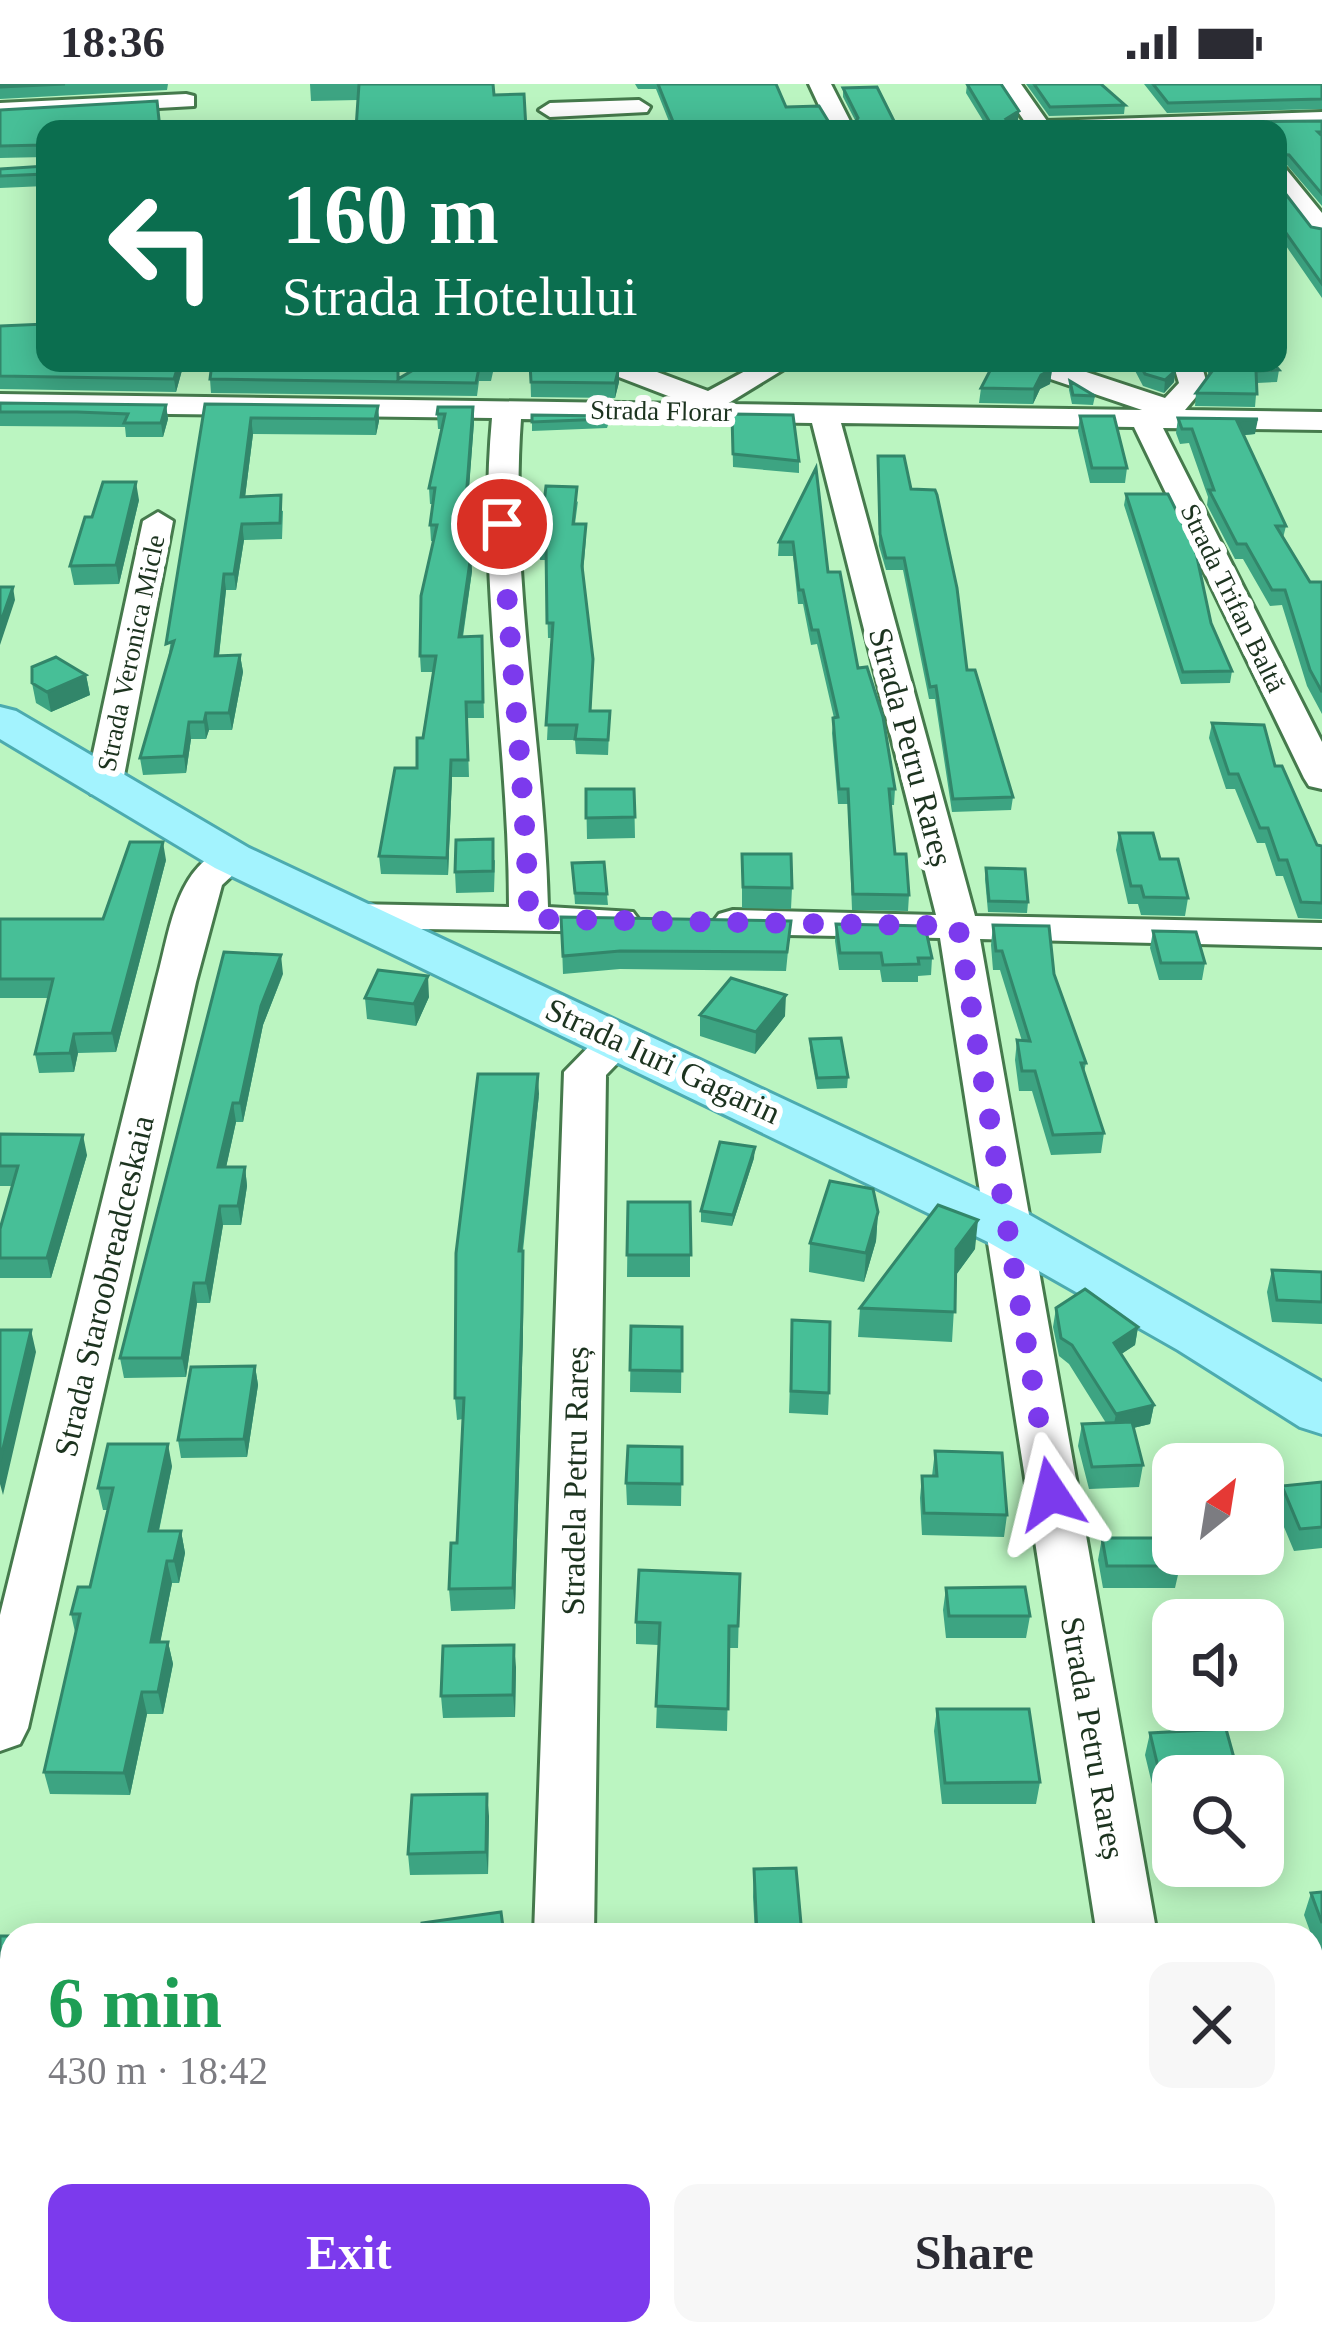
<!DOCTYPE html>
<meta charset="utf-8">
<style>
:root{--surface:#fff;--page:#f7f7f7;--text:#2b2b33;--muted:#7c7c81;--accent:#7c3aed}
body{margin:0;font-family:"Times New Roman",serif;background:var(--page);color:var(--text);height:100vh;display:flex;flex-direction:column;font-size:45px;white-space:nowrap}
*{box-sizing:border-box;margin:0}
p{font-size:39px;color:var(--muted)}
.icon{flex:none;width:66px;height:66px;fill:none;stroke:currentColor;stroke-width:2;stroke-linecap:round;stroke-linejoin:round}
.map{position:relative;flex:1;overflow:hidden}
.details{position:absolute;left:0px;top:1839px;width:1323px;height:423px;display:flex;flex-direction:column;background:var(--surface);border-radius:36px 36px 0 0;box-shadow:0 6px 30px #0003}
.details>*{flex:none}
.hud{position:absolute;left:36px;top:36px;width:1251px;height:252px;border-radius:24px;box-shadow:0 6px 30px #0003;background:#0b6e4f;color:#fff;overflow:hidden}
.needle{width:78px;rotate:30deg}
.tools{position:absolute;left:1152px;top:1359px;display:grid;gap:24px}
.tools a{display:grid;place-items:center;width:132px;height:132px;border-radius:24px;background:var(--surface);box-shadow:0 6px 30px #0003;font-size:60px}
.pin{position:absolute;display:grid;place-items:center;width:102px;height:102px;color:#fff;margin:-51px;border:6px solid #fff;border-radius:50%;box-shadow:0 3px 12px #0007}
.me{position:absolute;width:132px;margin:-66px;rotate:350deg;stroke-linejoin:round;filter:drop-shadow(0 0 9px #0008)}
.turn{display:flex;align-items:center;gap:42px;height:252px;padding:0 48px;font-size:54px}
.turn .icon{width:156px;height:156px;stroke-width:2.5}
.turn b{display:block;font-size:84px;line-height:102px}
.round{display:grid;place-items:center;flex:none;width:126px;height:126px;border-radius:24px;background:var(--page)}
.headline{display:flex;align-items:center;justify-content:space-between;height:204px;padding:0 48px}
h1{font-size:72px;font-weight:700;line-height:90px;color:#1e9e55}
.primary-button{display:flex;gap:24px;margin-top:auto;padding:24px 48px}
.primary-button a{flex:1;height:138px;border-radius:24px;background:var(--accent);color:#fff;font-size:48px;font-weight:700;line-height:138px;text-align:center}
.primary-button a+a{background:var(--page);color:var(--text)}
.status{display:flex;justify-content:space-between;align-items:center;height:84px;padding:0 60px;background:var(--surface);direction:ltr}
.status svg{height:33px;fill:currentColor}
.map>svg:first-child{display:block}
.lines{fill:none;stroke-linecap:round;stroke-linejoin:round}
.minor-casing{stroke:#457a4c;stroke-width:6}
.major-casing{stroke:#4cabaf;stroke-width:6}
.minor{fill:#fff;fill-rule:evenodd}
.major{fill:#a3f3fe;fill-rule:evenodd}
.wall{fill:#3da482}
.shaded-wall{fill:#32866a}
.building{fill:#47bf97;stroke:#32866a;stroke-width:3}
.route{stroke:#7c3aed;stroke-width:21;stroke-dasharray:0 37.8}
.labels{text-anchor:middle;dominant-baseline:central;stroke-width:12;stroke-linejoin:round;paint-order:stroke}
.far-street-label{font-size:27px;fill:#1c331f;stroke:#fff}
.street-label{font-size:33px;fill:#1c331f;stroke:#fff}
</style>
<div class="status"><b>18:36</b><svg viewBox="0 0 49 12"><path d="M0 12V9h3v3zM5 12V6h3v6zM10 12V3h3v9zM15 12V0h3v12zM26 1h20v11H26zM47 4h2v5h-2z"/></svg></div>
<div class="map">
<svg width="1322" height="2260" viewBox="0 0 1322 2260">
<rect width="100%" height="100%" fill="#bbf5c1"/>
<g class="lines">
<g class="minor-casing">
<path id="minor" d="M809,0H831L854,45H830Z
M999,0H1021L1047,37L1322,28V42L1010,45L1025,38Z
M186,10L194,12V22L0,33V19Z
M639,16L650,23L647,28L550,33L539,26L550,19Z
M1278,83L1286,85L1322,129V153L1313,150L1278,106Z
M594,279H633L708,307L760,279H794L727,320L1142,326L1021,285L1017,279H1059L1165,314L1179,299L1173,279H1201L1207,300L1185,326L1322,328V346L1163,344L1322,658V705L1309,702L1304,694L1134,343L841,339L975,832L1322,839V863L980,855L1157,1851H1097L940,854L733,850L719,846L713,838L719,830L733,826L936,831L812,339L521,335C509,499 544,660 548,823L633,828L639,836L633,844L619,848L352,844L338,840L333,832L338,824L352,820L509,823C509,659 477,498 492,334L0,328V310L689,320L598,285Z
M158,428L173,437L122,702L117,710H91L86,702L143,437Z
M232,763L245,766L251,774L222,801L196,898L28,1644L20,1660L0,1667V1531L156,898C170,850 175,777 232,763Z
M618,944L633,948L639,957L606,991L594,1851H534L564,988L603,948Z
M1322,1980V2038L1311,2040V1982Z
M0,2003H12V2063H0Z
M487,2250H555V2260H487Z
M1156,2250H1224L1225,2260H1157Z"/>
</g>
<g class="major-casing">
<path id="major" d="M0,623L16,627L249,764L1028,1130L1322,1298V1350L1300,1343L1178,1266L988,1158L215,784L0,655Z"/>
</g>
<use href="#minor" class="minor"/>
<use href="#major" class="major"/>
</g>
<path class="wall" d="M0,0H168L167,6L0,15Z
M310,0H493L494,11L526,45H356L358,16L311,17Z
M635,0H776L786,23L830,40H854L856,38L843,13V4L898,45H672L656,5H638Z
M967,0L1018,36L1012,40L1109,45H988L966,9Z
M1026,0H1101L1125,21L1124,30L1049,32Z
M1144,0H1322V25L1167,29Z
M0,26L45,45V73L0,74Z
M1322,37V122L1287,81L1278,80V45H1189L1190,38Z
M45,82V102L0,104V85Z
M1278,100L1311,143L1322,145V214L1284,159L1278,158Z
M0,242L45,279H184L176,308L0,305Z
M212,279H399V295L495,279L491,297H479L477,312L211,309L210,295Z
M530,279L619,283V298L615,314L531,313Z
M1131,279H1174V298L1164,309L1143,302Z
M1205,279H1273L1279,286L1277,298L1257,299L1255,323L1195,322L1196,309L1209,292Z
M1052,285L1050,300L1040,305L1033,320L979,319L981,304Z
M1070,297L1095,312L1093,321L1072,320L1069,306Z
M0,319L166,321L168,335L163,353H126L125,343L0,342Z
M205,320L378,322L379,337L376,351L253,350L245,413L283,427L282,455L244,456L236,506H226L219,572L240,571L243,588L232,646H209L206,655H191L186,689L143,691L140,674L168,576Z
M473,323L474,338L467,429L473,445L470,471L472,487L463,553L482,552L484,634H467L469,693H452L448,791L381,790L379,772L417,684L433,588H421L420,572L434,457H431L430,441L433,420H430L429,404L442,345H438L437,330Z
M732,330L799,377V389L733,383Z
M532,331L607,332L608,341L607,344L532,347Z
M1080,332L1127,384L1125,399H1090L1078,347Z
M1178,334L1255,350L1244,351L1286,442L1283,454L1310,498H1322V630L1307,602L1282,521L1270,522L1243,475H1235L1207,421L1208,413L1189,359L1180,360L1176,349Z
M878,372L911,405L967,586L1013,713L1011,726L952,728L935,615H929L903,486H886L879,462Z
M816,384L828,488L895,705L894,721H891L895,770L909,811L908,827L852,826L848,720H838L832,649L834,634L817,560L811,561L803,520H798L793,472H778L779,458Z
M1126,410L1211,539L1232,587L1230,599L1181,600L1124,421Z
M139,416L119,500L74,501L70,482L92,433Z
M578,417L575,440L586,454L583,490L593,589L591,627H610L608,671L576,670L575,656H547L552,554H548L546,476H540L539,461Z
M86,591L90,611L51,628L36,619L32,599Z
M1212,639L1275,682L1317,761L1322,762V835L1298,834L1283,792H1276L1265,759H1257L1235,705H1226L1209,654Z
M586,705H634L635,754L587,755Z
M1119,749L1160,775L1188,814L1185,832L1141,831L1138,820H1128L1116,766Z
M742,770L792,804L791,825L742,824Z
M166,776L116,968L78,969L74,988L39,989L35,970L48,914H0V835H103Z
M495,776L494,808L456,809L455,788Z
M572,779L607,810L608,821L575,820Z
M986,784L1028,818L1027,829L988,828L985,795Z
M561,833L791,837L786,887L620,885L563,890Z
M836,840L932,874L931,891L918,892V898H882L880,886H839L835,857Z
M993,841L1054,890L1086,979L1084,988L1104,1049L1101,1069L1051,1071L1032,1007H1019L1015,976L1017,956L1022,957L1000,886H993L991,861Z
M1153,847L1205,879L1202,896H1159L1150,864Z
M283,890L263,941L243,1038H236L226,1083H245L247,1102L241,1141H223L210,1219H197L186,1293L124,1294L120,1274Z
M429,913L416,942L367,935L365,914Z
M700,931L785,932L755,970L700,952Z
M810,955L848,993L847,1004L817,1005L810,966Z
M539,1010L523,1167V1249L515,1525L451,1527L449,1505L457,1459L463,1335L457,1336L455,1314Z
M0,1050L87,1071L51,1194H0V1145L12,1102H0Z
M754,1074L732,1142L701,1138V1127Z
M628,1118H690V1193H627Z
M878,1128L876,1157L864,1198L809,1188L810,1159Z
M975,1165L956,1191L952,1258L858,1253L860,1224Z
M1272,1186L1322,1188V1240L1272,1238L1267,1208Z
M1056,1224L1138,1243L1135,1261L1121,1270L1154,1321L1150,1340L1133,1344L1143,1381L1139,1403L1089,1405L1078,1362L1082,1340L1106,1339L1069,1280L1059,1272L1053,1243Z
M792,1236L829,1309L828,1331L789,1329Z
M631,1242L682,1243L681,1309L630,1308Z
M255,1282L258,1301L247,1373L181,1374L178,1356Z
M682,1363L681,1422L627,1421L626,1399Z
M935,1367L1007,1431L1004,1453L922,1451L920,1414L922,1392H932Z
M172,1382L159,1447H181L185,1469L179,1499H172L160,1558H168L173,1580L163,1630H147L130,1711L50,1710L44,1688L75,1548L71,1530L90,1503L108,1426H103L98,1404Z
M1322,1398V1464L1294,1467L1276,1424L1282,1402Z
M1102,1454L1180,1482L1175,1504H1103L1098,1476Z
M740,1490L738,1564H729L727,1647L656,1644L659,1561L636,1560V1538Z
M946,1504L1030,1532L1026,1554H946L943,1526Z
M516,1583L515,1633L443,1634L441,1612Z
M937,1625L1040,1698L1036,1720H942L934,1647Z
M1150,1649L1173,1692V1724L1158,1725L1145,1671Z
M489,1732L488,1790L410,1791L408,1770Z
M754,1785L802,1851H755L753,1813Z
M1322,1808V1880L1304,1831L1311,1809Z
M0,1852H12V1947H0Z
M1311,2077L1322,2119V2217H1311Z"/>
<path class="shaded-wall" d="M1019,27L1018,36L1006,44V35Z
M179,279H184L176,308L174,295Z
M619,283V298L615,314V299Z
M1052,285L1050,300L1040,305L1033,320L1034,305L1041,291Z
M1176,286L1174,298L1164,309L1165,296Z
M166,321L168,335L163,353L161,339Z
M378,322L379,337L376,351L375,335Z
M473,323L474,338L466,445L465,429Z
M251,334L253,350L243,429L241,413Z
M1258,335L1255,350L1235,352L1237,337Z
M136,398L139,416L119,500L116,481Z
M472,429L473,445L468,487L467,471Z
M242,440L244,456L236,506L234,490Z
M471,471L472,487L460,569L459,553Z
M224,490L226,506L217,588L215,572Z
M13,503L15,516L0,561V540Z
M240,571L243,588L232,646L229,629Z
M86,591L90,611L51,628L47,608Z
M206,629L209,646L206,655L204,638Z
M189,638L191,655L186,689L184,672Z
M451,676L452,693L448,791L447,774Z
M163,758L166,776L116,968L112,949Z
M281,871L283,890L263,941L243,1038L240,1019L261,922Z
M428,892L429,913L416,942L414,920Z
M786,911L785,932L755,970L756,948Z
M74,950L78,969L74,988L70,969Z
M538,990L539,1010L520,1188L519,1167Z
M233,1019L236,1038L222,1102L218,1083Z
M83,1051L87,1071L51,1194L47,1174Z
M755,1063L754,1074L732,1142L733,1131Z
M245,1083L247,1102L241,1141L238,1122Z
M220,1122L223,1141L210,1219L206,1199Z
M878,1128L876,1157L864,1198L866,1169Z
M978,1136L975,1165L953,1195L956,1165Z
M523,1167V1249L515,1525L513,1504Z
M194,1199L197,1219L186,1293L182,1274Z
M1138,1243L1135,1261L1111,1277L1114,1259Z
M31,1246L36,1268L3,1411L0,1400V1377Z
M255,1282L258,1301L247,1373L244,1355Z
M1154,1321L1150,1340L1112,1349L1116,1330Z
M168,1360L172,1382L154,1469L149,1447Z
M181,1447L185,1469L179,1499L174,1477Z
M167,1477L172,1499L156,1580L151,1558Z
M168,1558L173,1580L163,1630L158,1608Z
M514,1561L516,1583L515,1633L513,1611Z
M142,1608L147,1630L130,1711L124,1689Z
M487,1710L489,1732L488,1790L486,1768Z"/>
<path class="building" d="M0,0H65L0,3Z
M359,0H493L494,11L524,10L526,45H489V41L421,43V45H356Z
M658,0H776L786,23L819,22L830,40H854L858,34L843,4L877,3L898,45H676Z
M967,0H1001L1019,27L1006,35L1011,40L1106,39L1109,45H994Z
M1034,0H1101L1125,21L1050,23Z
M1153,0H1322V15L1168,19Z
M157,17L160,45H45V63L43,61L0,62V26Z
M1322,37V48H1318L1322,52V110L1289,71L1278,70V45H1197L1190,38Z
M45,82V90L0,92V85Z
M1278,100L1311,143L1322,145V200L1286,149H1281L1278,145Z
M45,240V279H179L174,295L0,292V242Z
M212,279H398V295L425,279H492L491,284H479L476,299L210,295Z
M530,279H608L619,283L615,299L531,298Z
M994,279H1034L1052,285L1041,291L1034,305L981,304Z
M1139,279H1174L1176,286L1165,296L1145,290Z
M1211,279H1273L1279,286L1256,287L1257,310L1196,309L1213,286Z
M1070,297L1095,312L1073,311Z
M0,319L166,321L161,339H124L128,330L77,328H0Z
M205,320L378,322L375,335L251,334L241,413L281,411L280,439L242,440L234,490H224L215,572L240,571L229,629H206L204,638H189L184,672L140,674L174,557L166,560Z
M438,323H473L465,429H472L467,471H471L459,553L482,552L483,618H466L468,676H451L447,774L379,772L395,684H417V654H423L436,572H420L421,512L437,441H430L435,404H429L445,330H437Z
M732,330L793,331L799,377L733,370Z
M532,331L607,332L606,335L532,338Z
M1080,332H1114L1127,384H1092Z
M1178,334L1258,335L1237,337L1286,442H1276L1310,498H1322V608L1310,586L1285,506H1272L1246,460H1237L1209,406H1214L1192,345H1182Z
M878,372H904L911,405L935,406L937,411L957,504L967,586H975L1013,713L953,715L936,602L930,603L904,474H886L880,450Z
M816,384L828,488H840L858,584L867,583L883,633L895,705H889L895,770H906L909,811L853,810L848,705H839L833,634L838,633L818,546H812L803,506H799L793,458H779Z
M103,398H136L116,481L70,482L85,433H92Z
M546,402L577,403L573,440H586L582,482L593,575L590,627H610L608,656L575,655L577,641H546L553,539H547L546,462L539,461Z
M1126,410H1168L1195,464L1211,539L1232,587L1183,588Z
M0,503H13L0,540Z
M56,573L86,591L47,608L32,599V583Z
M1212,639L1264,641L1275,682H1282L1317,761L1322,762V819L1301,818L1287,776H1279L1268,744H1260L1238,690H1229Z
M586,705H634L635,733L586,734Z
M1119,749H1153L1160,775H1178L1188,814L1144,813L1141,802H1131Z
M493,755V787L455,788L456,756Z
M130,758H163L112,949L74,950L70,969L35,970L53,895H0V835H103Z
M742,770H791L792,804L743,803Z
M604,778L607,810L575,809L572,779Z
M986,784L1025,785L1028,818L989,817Z
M561,833L791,837L787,868L620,867L563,872Z
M836,840L925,842L932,874H918L919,880L883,881L881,869H840Z
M993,841L1049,842L1054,890L1086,979H1081L1104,1049L1053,1051L1035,987H1022L1017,956L1030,957L1002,867H996Z
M1153,847L1196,848L1205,879H1161Z
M224,868L281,871L261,922L240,1019H233L218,1083H245L238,1122H220L206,1199H194L182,1274H120Z
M378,886L428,892L414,920L365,914Z
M731,894L786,911L756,948L700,931Z
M841,954L848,993L817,994L810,955Z
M478,990H538L519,1167H523L522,1228L513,1504L449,1505L451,1459H457L464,1314H455L456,1169Z
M0,1050L83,1051L47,1174H0V1145L18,1082H0Z
M720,1058L755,1063L733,1131L701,1127Z
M830,1097L873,1105L878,1128L866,1169L810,1159Z
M628,1118H690L691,1171H627Z
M938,1121L978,1136L956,1165L955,1228L860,1224Z
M1272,1186L1322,1188V1218L1277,1216Z
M1085,1205L1138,1243L1114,1259L1154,1321L1116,1330L1072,1261L1061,1254L1056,1224Z
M792,1236L830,1238L829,1309L791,1307Z
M631,1242L682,1243V1287L630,1286Z
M0,1246H31L0,1377Z
M255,1282L244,1355L178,1356L191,1283Z
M1132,1338L1143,1381L1092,1383L1082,1340Z
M108,1360H168L149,1447H181L174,1477H167L151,1558H168L158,1608H142L124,1689L44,1688L80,1530H71L78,1503H90L113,1404H98Z
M628,1362L682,1363V1400L626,1399Z
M935,1367L1002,1369L1007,1431L924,1429L922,1392H937Z
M1322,1398V1443L1300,1445L1282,1402Z
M1102,1454H1173V1470H1177L1180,1482H1107Z
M639,1486L740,1490L738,1542H729L728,1625L656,1622L660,1539L636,1538Z
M1025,1503L1030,1532H949L946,1504Z
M514,1561L513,1611L441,1612L443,1562Z
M937,1625H1029L1040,1698L945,1699Z
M1226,1645L1239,1692H1173V1703L1163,1704L1150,1649Z
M487,1710L486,1768L408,1770L412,1711Z
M796,1784L802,1851H757L754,1785Z
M1322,1808V1839L1311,1809Z
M501,1828L504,1851H423L422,1839Z
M0,1852H12V1927L0,1926Z
M1311,2077L1322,2119V2197L1311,2198Z"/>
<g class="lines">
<path class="route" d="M502,440C510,572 525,703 529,835L958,842L1051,1410"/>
</g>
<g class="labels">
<g class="far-street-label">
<text transform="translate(661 327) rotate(1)">Strada Florar</text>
<text transform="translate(1233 514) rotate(64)">Strada Trifan Baltă</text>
<text transform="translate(131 569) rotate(-78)">Strada Veronica Micle</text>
</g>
<g class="street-label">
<text transform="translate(911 663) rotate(75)">Strada Petru Rareș</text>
<text transform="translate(663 977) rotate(25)">Strada Iuri Gagarin</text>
<text transform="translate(104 1202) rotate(-77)">Strada Staroobreadceskaia</text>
<text transform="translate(575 1397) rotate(-89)">Stradela Petru Rareș</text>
<text transform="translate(1093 1654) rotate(80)">Strada Petru Rareș</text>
</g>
</g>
</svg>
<div class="tools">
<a><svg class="needle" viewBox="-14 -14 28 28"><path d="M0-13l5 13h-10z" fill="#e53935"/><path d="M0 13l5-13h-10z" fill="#7c7c81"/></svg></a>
<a><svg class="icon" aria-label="sound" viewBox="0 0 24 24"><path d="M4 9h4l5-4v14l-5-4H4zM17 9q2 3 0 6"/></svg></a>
<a><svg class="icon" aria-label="search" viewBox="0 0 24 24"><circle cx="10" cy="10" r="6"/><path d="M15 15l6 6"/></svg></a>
</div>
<div class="pin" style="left:502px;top:440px;background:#d93025"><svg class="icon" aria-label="arrive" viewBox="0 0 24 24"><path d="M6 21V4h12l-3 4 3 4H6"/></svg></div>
<svg class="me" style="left:1051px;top:1410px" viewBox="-20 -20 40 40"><path d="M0-17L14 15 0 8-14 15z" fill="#7c3aed" stroke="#fff" stroke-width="4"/></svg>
<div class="hud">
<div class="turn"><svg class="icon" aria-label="left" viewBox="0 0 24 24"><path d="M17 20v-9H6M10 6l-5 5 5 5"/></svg><div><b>160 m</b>Strada Hotelului</div></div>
</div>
<section class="details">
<div class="headline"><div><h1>6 min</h1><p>430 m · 18:42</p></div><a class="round"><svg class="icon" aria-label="close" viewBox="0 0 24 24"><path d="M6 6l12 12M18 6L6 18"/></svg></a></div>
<div class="primary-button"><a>Exit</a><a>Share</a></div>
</section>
</div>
